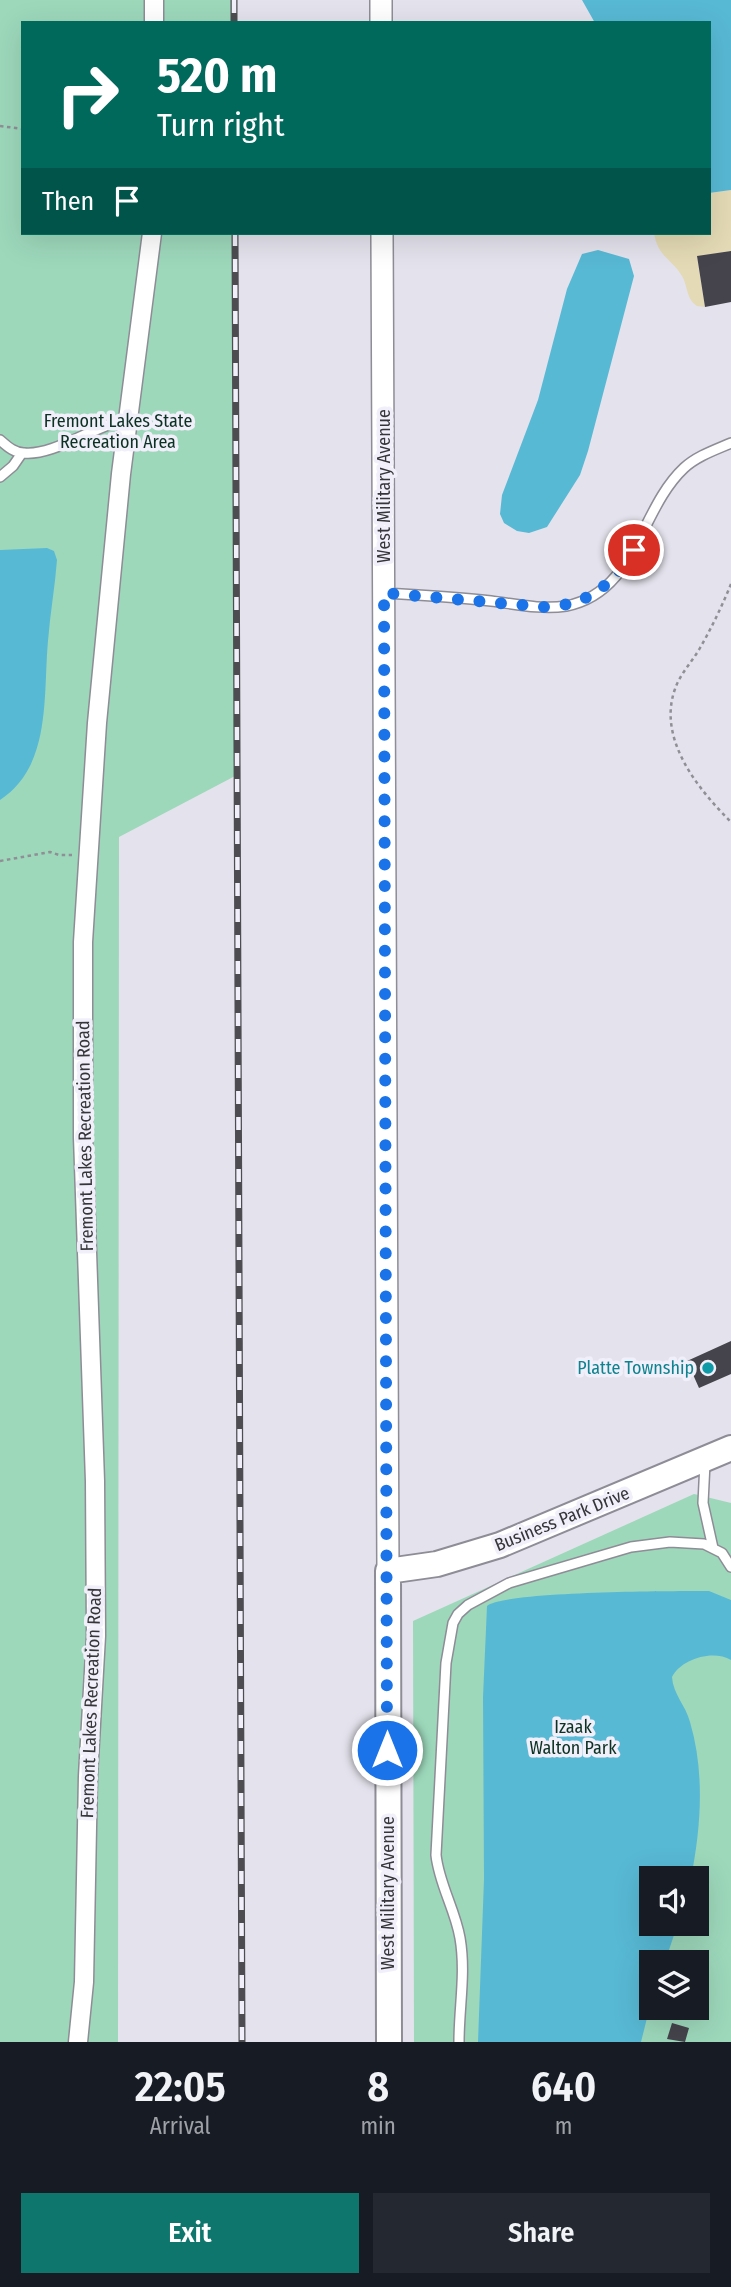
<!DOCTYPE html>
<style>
:root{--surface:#171b24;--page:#242831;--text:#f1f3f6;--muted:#9ea1a6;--accent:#0f766e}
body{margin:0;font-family:"Fira Sans Condensed",sans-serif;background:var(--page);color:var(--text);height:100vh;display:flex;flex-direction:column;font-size:26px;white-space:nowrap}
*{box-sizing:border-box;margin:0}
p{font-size:23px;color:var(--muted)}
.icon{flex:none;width:38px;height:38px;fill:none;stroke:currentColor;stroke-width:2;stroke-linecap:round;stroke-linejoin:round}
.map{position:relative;height:2042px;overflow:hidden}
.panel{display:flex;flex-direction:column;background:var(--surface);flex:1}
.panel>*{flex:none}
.top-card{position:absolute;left:21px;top:21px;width:690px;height:214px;border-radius:0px;box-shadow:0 7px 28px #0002;background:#00695c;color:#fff;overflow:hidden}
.buttons{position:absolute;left:639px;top:1866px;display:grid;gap:14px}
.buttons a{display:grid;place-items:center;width:70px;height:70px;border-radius:0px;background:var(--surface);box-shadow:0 7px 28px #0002;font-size:35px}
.pin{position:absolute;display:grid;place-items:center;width:60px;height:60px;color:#fff;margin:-30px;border:4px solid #fff;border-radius:50%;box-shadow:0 2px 7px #0007}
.me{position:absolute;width:77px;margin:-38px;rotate:0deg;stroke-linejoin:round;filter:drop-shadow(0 0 5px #0008)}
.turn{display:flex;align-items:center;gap:24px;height:147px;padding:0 21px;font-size:32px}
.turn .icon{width:91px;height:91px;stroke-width:2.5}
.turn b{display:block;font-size:49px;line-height:60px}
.then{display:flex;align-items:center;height:66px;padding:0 21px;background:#0003;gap:14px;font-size:26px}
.eta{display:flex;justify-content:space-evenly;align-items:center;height:119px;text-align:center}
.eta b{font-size:42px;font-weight:600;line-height:49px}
.cta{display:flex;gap:14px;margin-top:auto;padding:14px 21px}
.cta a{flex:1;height:80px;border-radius:0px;background:var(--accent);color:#fff;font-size:28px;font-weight:600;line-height:80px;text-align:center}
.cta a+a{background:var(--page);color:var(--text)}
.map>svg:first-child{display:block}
.green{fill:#9dd8bb;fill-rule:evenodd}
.sand{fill:#e4dab5}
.water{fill:#58b9d5}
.building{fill:#45444c}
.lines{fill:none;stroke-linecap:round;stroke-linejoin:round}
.service-casing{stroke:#8e8c96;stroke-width:12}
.minor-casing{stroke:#8e8c96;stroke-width:21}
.tertiary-casing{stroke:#8e8c96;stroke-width:24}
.secondary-casing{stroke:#8e8c96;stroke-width:28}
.path{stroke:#908f96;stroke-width:2.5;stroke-dasharray:3.5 3.5;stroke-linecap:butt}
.service{stroke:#fff;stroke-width:9}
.minor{stroke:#fff;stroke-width:18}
.tertiary{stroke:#fff;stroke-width:21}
.secondary{stroke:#fff;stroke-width:24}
.rail-casing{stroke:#4d4c51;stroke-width:7}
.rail{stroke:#f1effa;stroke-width:4.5;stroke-dasharray:13;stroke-linecap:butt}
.route{stroke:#1a73e8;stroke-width:12;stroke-dasharray:0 21.6}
.culture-dot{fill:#0f9aa8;stroke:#f1effa;stroke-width:2.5}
.labels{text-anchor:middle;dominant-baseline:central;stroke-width:7;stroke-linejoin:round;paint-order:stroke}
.park-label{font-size:18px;fill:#0b3122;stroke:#f1effa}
.street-label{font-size:18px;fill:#363539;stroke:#f1effa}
.culture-label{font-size:18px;fill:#0d838f;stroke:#f1effa;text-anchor:end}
</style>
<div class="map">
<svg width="731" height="2042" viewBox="0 0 731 2042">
<rect width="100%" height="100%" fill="#e4e2ec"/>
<path class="green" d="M0,0H234V23H23V233H235L237,775L119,837L118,2042H0Z
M694,1494L731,1503V2042H414L413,1621ZM651,1878H696V1923H651ZM651,1962H696V2007H651Z"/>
<path class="sand" d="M731,190V255L730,251L697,257L705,307L697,306C686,299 688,286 682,276C671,258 658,257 654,233H709V193Z"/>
<path class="water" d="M582,0H731V190L709,193V23H595Z
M598,250L629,259L634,276L588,451L580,475L547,527L529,533L517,531L504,523L500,514L502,495L538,400L567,289L582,254Z
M47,548L54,551L57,560C55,587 50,614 48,641C43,695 52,766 0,800V550Z
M709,1591L731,1600V1660C713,1649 681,1659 672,1677C673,1694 686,1706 690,1722C705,1773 701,1827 691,1878H651V1923H678L665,1962H651V2002L641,2042H478L484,1879L483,1697L487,1606C503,1591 677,1591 709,1591Z"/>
<path class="building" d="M731,251V302L705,307L697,256Z
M731,1341V1374L699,1388L687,1361Z
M672,2023L689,2028L685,2042L667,2039Z"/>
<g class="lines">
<g class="service-casing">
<path id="service" d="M0,440C7,446 14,453 24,453C55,456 96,424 129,419
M0,477L13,466L22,453
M384,593C420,595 456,597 491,601C515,604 542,610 566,606C637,592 639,510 684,468C697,456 715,450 731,443
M705,1463L703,1503L713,1548
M459,2042C459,2007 466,1973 460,1938C455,1909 439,1884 436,1855L446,1663L453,1623L458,1614L468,1605L509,1583L631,1547L670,1542L704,1544L722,1553L731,1567"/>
</g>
<g class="minor-casing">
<path id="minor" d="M154,0V23
M78,2042L84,1982L88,1776L96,1636L95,1481L83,1137V942L97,723L121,474L152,233"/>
</g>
<g class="tertiary-casing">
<path id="tertiary" d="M381,0V23
M382,233L388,1571"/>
</g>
<g class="secondary-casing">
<path id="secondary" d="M389,2042L388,1571L437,1564L500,1545L731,1448"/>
</g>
<path class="path" d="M0,126L23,129
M731,584C722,606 712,627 700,648C692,662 680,674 675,689C657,739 698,789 731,822
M0,861L50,852L59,855H72"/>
<use href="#service" class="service"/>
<use href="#minor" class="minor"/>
<use href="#tertiary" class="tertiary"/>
<use href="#secondary" class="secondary"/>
<g class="rail-casing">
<path id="rail" d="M234,0V23
M235,233L242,2042"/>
</g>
<use href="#rail" class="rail"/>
</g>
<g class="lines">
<path class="route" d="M387,1750L384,593L545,607C586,606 613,585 634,550"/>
</g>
<circle class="culture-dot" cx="708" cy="1368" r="7"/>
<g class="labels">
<g class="park-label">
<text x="118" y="421">Fremont Lakes State<tspan x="118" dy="21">Recreation Area</tspan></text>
<text x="573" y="1727">Izaak<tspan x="573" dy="21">Walton Park</tspan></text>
</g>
<g class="street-label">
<text transform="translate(384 486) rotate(-90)">West Military Avenue</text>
<text transform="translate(85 1136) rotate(-91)">Fremont Lakes Recreation Road</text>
<text transform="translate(562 1519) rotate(-22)">Business Park Drive</text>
<text transform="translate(91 1703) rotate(-88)">Fremont Lakes Recreation Road</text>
<text transform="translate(388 1893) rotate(-90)">West Military Avenue</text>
</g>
<g class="culture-label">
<text x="694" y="1368">Platte Township</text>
</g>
</g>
</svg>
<div class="buttons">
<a><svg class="icon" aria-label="sound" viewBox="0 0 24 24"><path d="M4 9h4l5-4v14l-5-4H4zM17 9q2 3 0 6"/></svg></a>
<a><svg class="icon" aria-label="layers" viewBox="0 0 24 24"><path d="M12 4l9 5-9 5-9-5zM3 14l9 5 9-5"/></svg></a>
</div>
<div class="pin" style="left:634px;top:550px;background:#d93025"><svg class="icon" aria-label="arrive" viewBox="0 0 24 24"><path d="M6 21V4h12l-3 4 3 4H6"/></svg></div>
<svg class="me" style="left:387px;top:1750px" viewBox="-20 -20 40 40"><circle r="17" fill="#1a73e8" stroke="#fff" stroke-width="3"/><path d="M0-11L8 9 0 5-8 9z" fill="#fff"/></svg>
<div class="top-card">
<div class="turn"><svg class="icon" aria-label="right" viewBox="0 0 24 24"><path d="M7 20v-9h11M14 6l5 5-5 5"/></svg><div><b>520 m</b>Turn right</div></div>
<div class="then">Then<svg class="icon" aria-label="arrive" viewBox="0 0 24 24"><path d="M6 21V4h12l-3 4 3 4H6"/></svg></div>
</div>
</div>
<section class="panel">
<div class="eta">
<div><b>22:05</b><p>Arrival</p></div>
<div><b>8</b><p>min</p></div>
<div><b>640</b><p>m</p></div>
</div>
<div class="cta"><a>Exit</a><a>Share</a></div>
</section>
